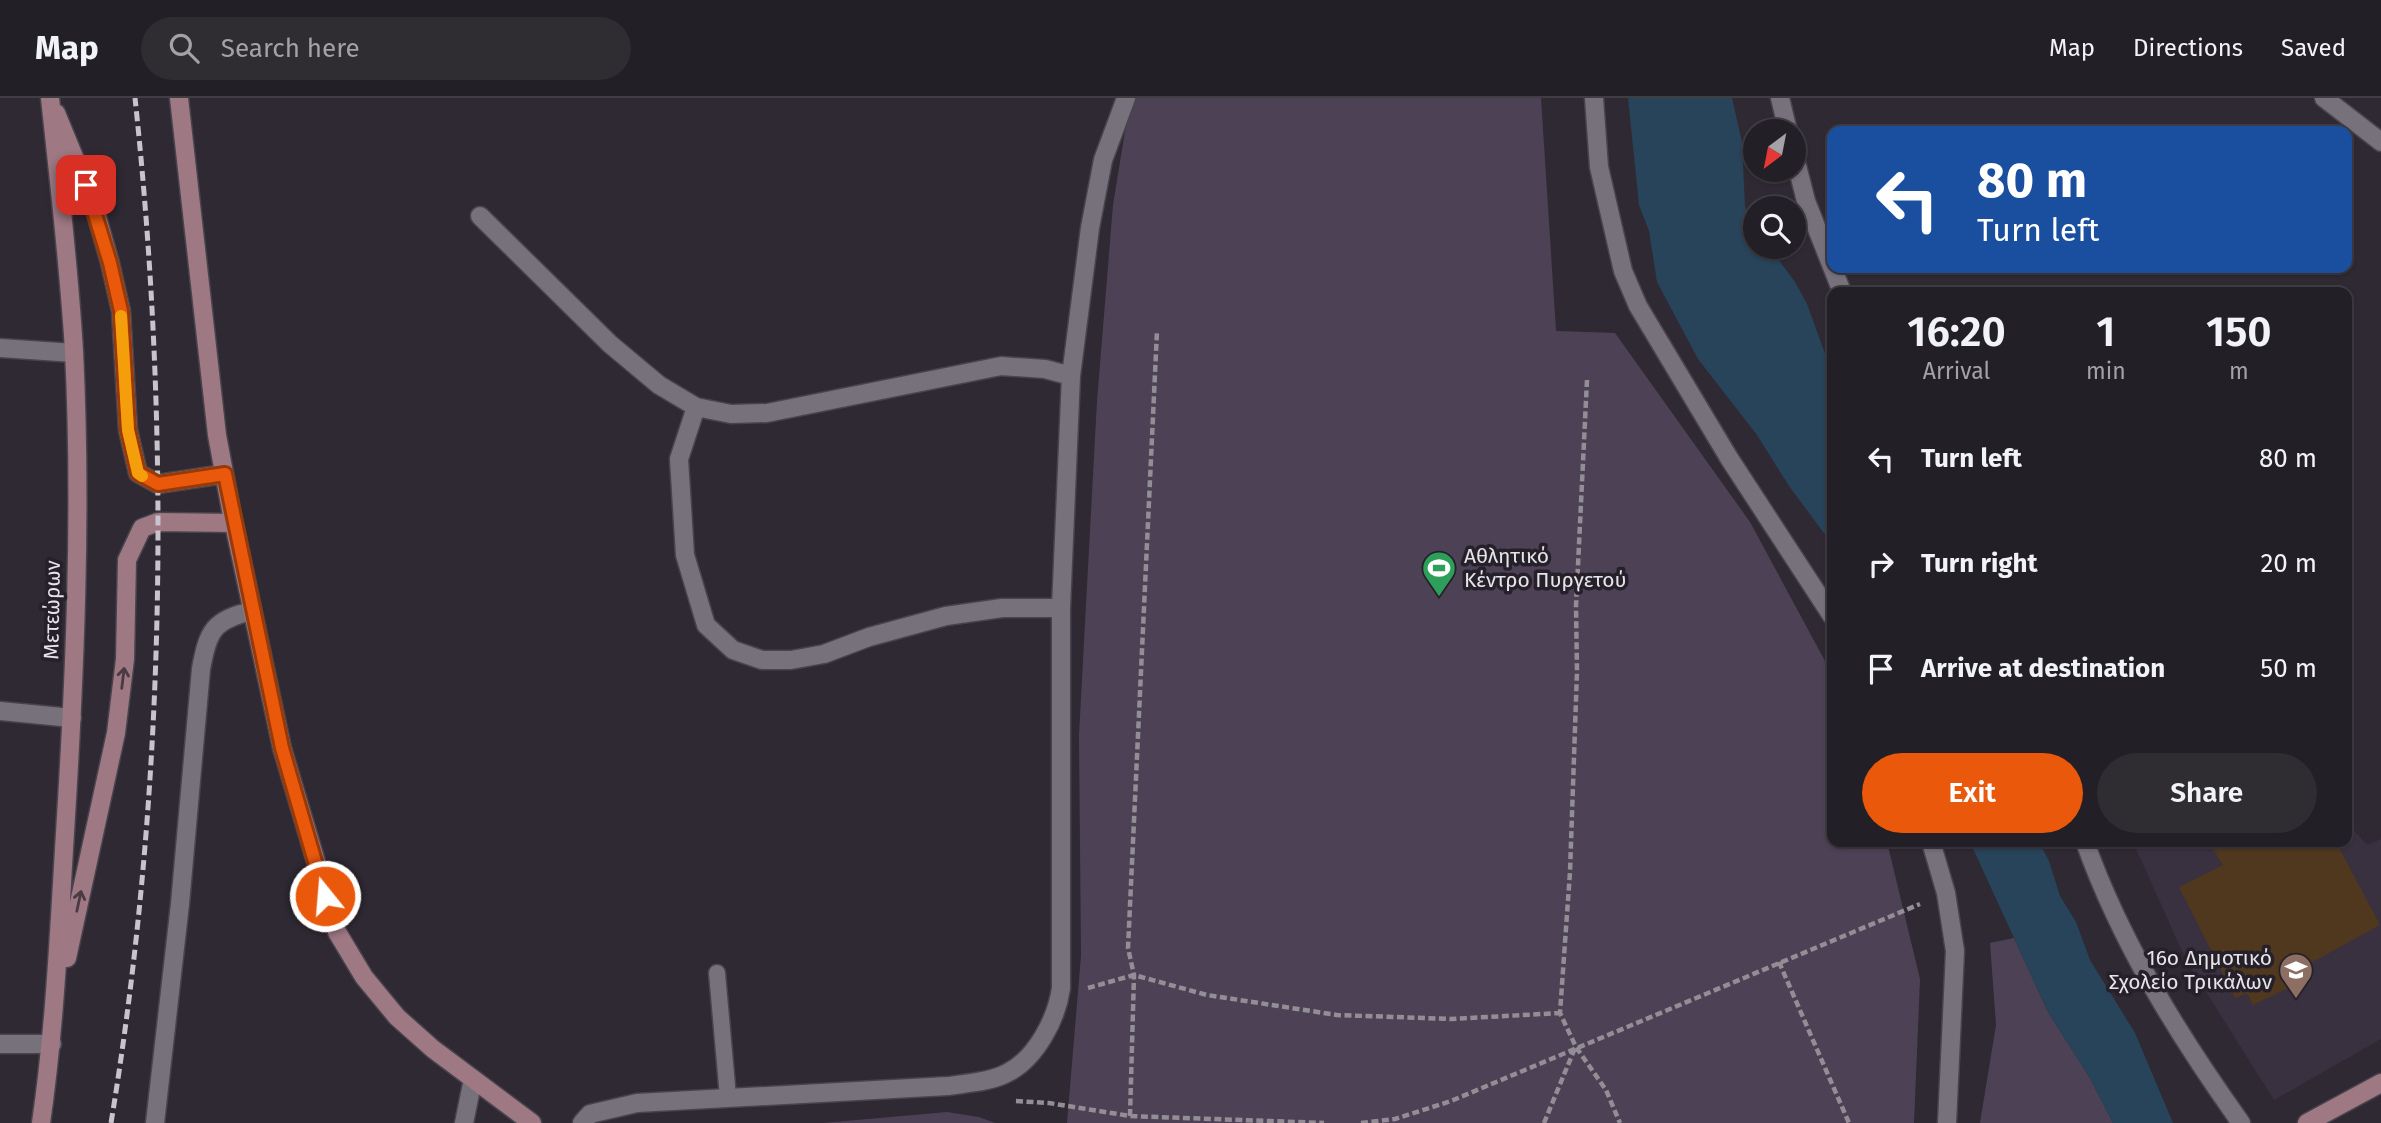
<!DOCTYPE html>
<meta charset="utf-8">
<style>
:root{--surface:#231f26;--page:#2f2c32;--text:#f1f3f6;--muted:#a3a2a7;--line:#403d43;--accent:#ea580c}
body{margin:0;font-family:"Fira Sans",sans-serif;background:var(--page);color:var(--text);height:100vh;display:flex;flex-direction:column;font-size:26px;white-space:nowrap}
*{box-sizing:border-box;margin:0}
p{font-size:23px;color:var(--muted)}
.icon{flex:none;width:38px;height:38px;fill:none;stroke:currentColor;stroke-width:2;stroke-linecap:round;stroke-linejoin:round}
.map{position:relative;flex:1;overflow:hidden}
.details{position:absolute;left:1827px;top:189px;width:525px;height:560px;display:flex;flex-direction:column;background:var(--surface);border-radius:14px;box-shadow:0 2px 5px #0004,0 0 0 2px var(--line)}
.details>*{flex:none}
.hud{position:absolute;left:1827px;top:28px;width:525px;height:147px;border-radius:14px;box-shadow:0 2px 5px #0004,0 0 0 2px var(--line);background:#1a4fa0;color:#fff;overflow:hidden}
.needle{width:46px;rotate:212deg}
.buttons{position:absolute;left:1743px;top:21px;display:grid;gap:14px}
.buttons a{display:grid;place-items:center;width:63px;height:63px;border-radius:50%;background:var(--surface);box-shadow:0 2px 5px #0004,0 0 0 2px var(--line);font-size:35px}
.pin{position:absolute;display:grid;place-items:center;width:60px;height:60px;color:#fff;margin:-30px;border-radius:14px;box-shadow:0 4px 10px #0006}
.me{position:absolute;width:77px;margin:-38px;rotate:343deg;stroke-linejoin:round;filter:drop-shadow(0 0 5px #0008)}
.turn{display:flex;align-items:center;gap:24px;height:147px;padding:0 35px;font-size:32px}
.turn .icon{width:91px;height:91px;stroke-width:2.5}
.turn b{display:block;font-size:49px;line-height:60px}
.eta{display:flex;justify-content:space-evenly;align-items:center;height:119px;text-align:center}
.eta b{font-size:42px;font-weight:600;line-height:49px}
.action{display:flex;gap:14px;margin-top:auto;padding:14px 35px}
.action a{flex:1;height:80px;border-radius:42px;background:var(--accent);color:#fff;font-size:28px;font-weight:600;line-height:80px;text-align:center}
.action a+a{background:var(--page);color:var(--text)}
ul{padding:0;list-style:none}
li{display:flex;align-items:center;gap:21px;height:105px;padding:0 35px}
li div{flex:1}
li b{display:block;font-size:26px}
li em{font-style:normal}
header{display:flex;align-items:center;gap:42px;box-sizing:border-box;height:98px;padding:0 35px;background:var(--surface);border-bottom:2px solid var(--line)}
header strong{font-size:33px}
nav{display:flex;gap:38px;margin-inline-start:auto;font-size:24px}
.search{width:490px;height:63px;background:var(--page);display:flex;align-items:center;gap:18px;box-sizing:border-box;padding:0 24px;border-radius:38px;color:var(--muted);font-size:26px}
.map>svg:first-child{display:block}
.built{fill:#3a3140}
.green{fill:#4d4255}
.water{fill:#28445a}
.building{fill:#50381e}
.lines{fill:none;stroke-linecap:round;stroke-linejoin:round}
.lane-casing{stroke:#49444c;stroke-width:19}
.street-casing{stroke:#49444c;stroke-width:21}
.secondary-casing{stroke:#49444c;stroke-width:21}
.path{stroke:#938e96;stroke-width:4.5;stroke-dasharray:7 3.5;stroke-linecap:butt}
.lane{stroke:#77717c;stroke-width:16}
.street{stroke:#77717c;stroke-width:18}
.secondary{stroke:#9e7883;stroke-width:18}
.rail{stroke:#c8c4cb;stroke-width:5;stroke-dasharray:10 5;stroke-linecap:butt}
.oneway{stroke:#493a44}
.route-casing{stroke:#983908;stroke-width:18}
.route{stroke:#ea580c;stroke-width:12}
.slow{stroke:#f59e0b;stroke-width:12}
.labels{text-anchor:middle;dominant-baseline:central;stroke-width:7;stroke-linejoin:round;paint-order:stroke}
.poi-label{font-size:21px;fill:#e6e3e9;stroke:#252029;text-anchor:start}
.street-label{font-size:21px;fill:#e6e3e9;stroke:#252029}
</style>
<header>
<strong>Map</strong>
<div class="search"><svg class="icon" aria-label="search" viewBox="0 0 24 24"><circle cx="10" cy="10" r="6"/><path d="M15 15l6 6"/></svg>Search here</div>
<nav><a>Map</a><a>Directions</a><a>Saved</a></nav>
</header>
<div class="map">
<svg width="2381" height="1025" viewBox="0 0 2381 1025">
<rect width="100%" height="100%" fill="#2f2933"/>
<path class="built" d="M2347,725L2367,747L2381,741V941L2274,1002L2186,862L2133,744H2347Z"/>
<path class="green" d="M1136,0H1541L1556,233L1615,235L1750,424L1832,576V744H1887L1920,881L1914,1025H1067L1081,858L1079,637L1097,303L1113,107L1129,9Z
M2014,840L2048,914L2090,980L2113,1025H1980L1996,927L1990,845Z
M947,1014L979,1019L995,1025H823Z"/>
<path class="water" d="M1628,0H1732L1742,44L1745,109L1755,135V149H1769L1795,184L1807,206L1832,275V446L1789,388L1757,337L1698,261L1657,184L1649,133L1639,107Z
M1970,744H2039L2049,763L2060,798L2076,824L2090,862L2135,935L2173,1025H2113L2090,980L2048,914Z"/>
<path class="building" d="M2208,744H2336L2380,827L2287,878L2292,888L2253,907L2247,895L2235,900L2179,789L2223,767Z"/>
<g class="lines">
<g class="lane-casing">
<path id="lane" d="M717,875L728,999"/>
</g>
<g class="street-casing">
<path id="street" d="M1594,0L1599,69L1623,173L1638,208L1729,360L1832,518
M1780,0L1788,33
M2324,0L2381,44
M1794,56L1806,103L1842,194
M480,118L610,246L659,287L696,309L731,316L767,315L1001,268L1045,271L1071,278
M0,250L74,255
M696,309L679,361L685,457L706,527L733,552L762,562H791L824,556L869,539L946,518L1002,510H1061
M0,613L72,620
M1931,744L1946,795L1955,853L1947,1025
M2085,744C2121,845 2179,938 2241,1025
M0,946H52
M155,1025L180,806L201,571C208,533 213,522 252,513
M464,1025L473,981
M582,1025L590,1016L637,1005L948,988C968,985 990,984 1007,975C1036,961 1057,920 1061,890V510L1071,278L1090,130L1103,62L1126,0"/>
</g>
<g class="secondary-casing">
<path id="secondary" d="M179,0L217,337L231,412L282,650L337,834L364,879L397,919L433,951L532,1025
M56,15L93,105L110,165L121,213L128,332L138,375L158,386L224,376
M67,860L116,635L125,561L127,462L142,430L158,424L234,425
M41,1025C55,929 59,832 65,735C75,575 82,413 74,253C69,168 59,84 50,0
M2307,1025L2381,985"/>
</g>
<path class="path" d="M1587,282L1576,508L1577,573L1570,774L1560,915L1576,949L1606,992L1620,1025
M1779,864L1849,1025
M1088,890L1134,877L1207,897L1337,917L1451,921L1560,915
M1016,1003L1049,1005L1130,1018L1324,1025
M1130,1018L1134,877L1128,850L1157,233
M1361,1025L1395,1021L1451,1003L1920,806
M1544,1025L1575,950"/>
<use href="#lane" class="lane"/>
<use href="#street" class="street"/>
<use href="#secondary" class="secondary"/>
<path class="rail" d="M111,1025C166,691 171,336 135,0"/>
</g>
<defs><path id="oneway-shaft" d="M-6 0H5M1.5-3L5.5 0L1.5 3" fill="none" stroke-width="1.6" stroke-linecap="round" stroke-linejoin="round" transform="scale(1.75)"/></defs>
<g class="oneway">
<use href="#oneway-shaft" transform="translate(123 580) rotate(-83)"/>
<use href="#oneway-shaft" transform="translate(79 803) rotate(-78)"/>
</g>
<g class="lines">
<g class="route-casing">
<path id="route" d="M86,87L110,165L121,213L128,332L138,375L158,386L225,376L282,650L325,798"/>
</g>
<use href="#route" class="route"/>
<path class="slow" d="M121,218L128,332L138,375L142,378"/>
</g>
<defs>
<g id="stadium-pin" transform="scale(1.75)"><path d="M0 17L-7.5 6A9.5 9.5 0 1 1 7.5 6Z" fill="#2e9e5b" stroke="#252029"/><path d="M0-5a6.5 5 0 1 0 0 10a6.5 5 0 1 0 0-10ZM-3.5-1.8h7v3.6h-7Z" fill="#fff"/></g>
<g id="school-pin" transform="scale(1.75)"><path d="M0 17L-7.5 6A9.5 9.5 0 1 1 7.5 6Z" fill="#8d6e63" stroke="#252029"/><path d="M0-5L7-2L0 1L-7-2ZM-4 1L0 2.5L4 1V4Q0 6-4 4Z" fill="#fff"/></g>
</defs>
<g fill-rule="evenodd">
<use href="#stadium-pin" x="1439" y="470"/>
<use href="#school-pin" x="2296" y="872"/>
</g>
<g class="labels">
<g class="poi-label">
<text x="1464" y="458">Αθλητικό<tspan x="1464" dy="24">Κέντρο Πυργετού</tspan></text>
<text x="2272" y="860" text-anchor="end">16ο Δημοτικό<tspan x="2272" dy="24">Σχολείο Τρικάλων</tspan></text>
</g>
<g class="street-label">
<text transform="translate(52 512) rotate(-89)">Μετεώρων</text>
</g>
</g>
</svg>
<div class="buttons">
<a><svg class="needle" viewBox="-14 -14 28 28"><path d="M0-13l5 13h-10z" fill="#e53935"/><path d="M0 13l5-13h-10z" fill="#a3a2a7"/></svg></a>
<a><svg class="icon" aria-label="search" viewBox="0 0 24 24"><circle cx="10" cy="10" r="6"/><path d="M15 15l6 6"/></svg></a>
</div>
<div class="pin" style="left:86px;top:87px;background:#d93025"><svg class="icon" aria-label="arrive" viewBox="0 0 24 24"><path d="M6 21V4h12l-3 4 3 4H6"/></svg></div>
<svg class="me" style="left:325px;top:798px" viewBox="-20 -20 40 40"><circle r="17" fill="#ea580c" stroke="#fff" stroke-width="3"/><path d="M0-11L8 9 0 5-8 9z" fill="#fff"/></svg>
<div class="hud">
<div class="turn"><svg class="icon" aria-label="left" viewBox="0 0 24 24"><path d="M17 20v-9H6M10 6l-5 5 5 5"/></svg><div><b>80 m</b>Turn left</div></div>
</div>
<section class="details">
<div class="eta">
<div><b>16:20</b><p>Arrival</p></div>
<div><b>1</b><p>min</p></div>
<div><b>150</b><p>m</p></div>
</div>
<ul>
<li><svg class="icon" aria-label="left" viewBox="0 0 24 24"><path d="M17 20v-9H6M10 6l-5 5 5 5"/></svg><div><b>Turn left</b></div><em>80 m</em></li>
<li><svg class="icon" aria-label="right" viewBox="0 0 24 24"><path d="M7 20v-9h11M14 6l5 5-5 5"/></svg><div><b>Turn right</b></div><em>20 m</em></li>
<li><svg class="icon" aria-label="arrive" viewBox="0 0 24 24"><path d="M6 21V4h12l-3 4 3 4H6"/></svg><div><b>Arrive at destination</b></div><em>50 m</em></li>
</ul>
<div class="action"><a>Exit</a><a>Share</a></div>
</section>
</div>
